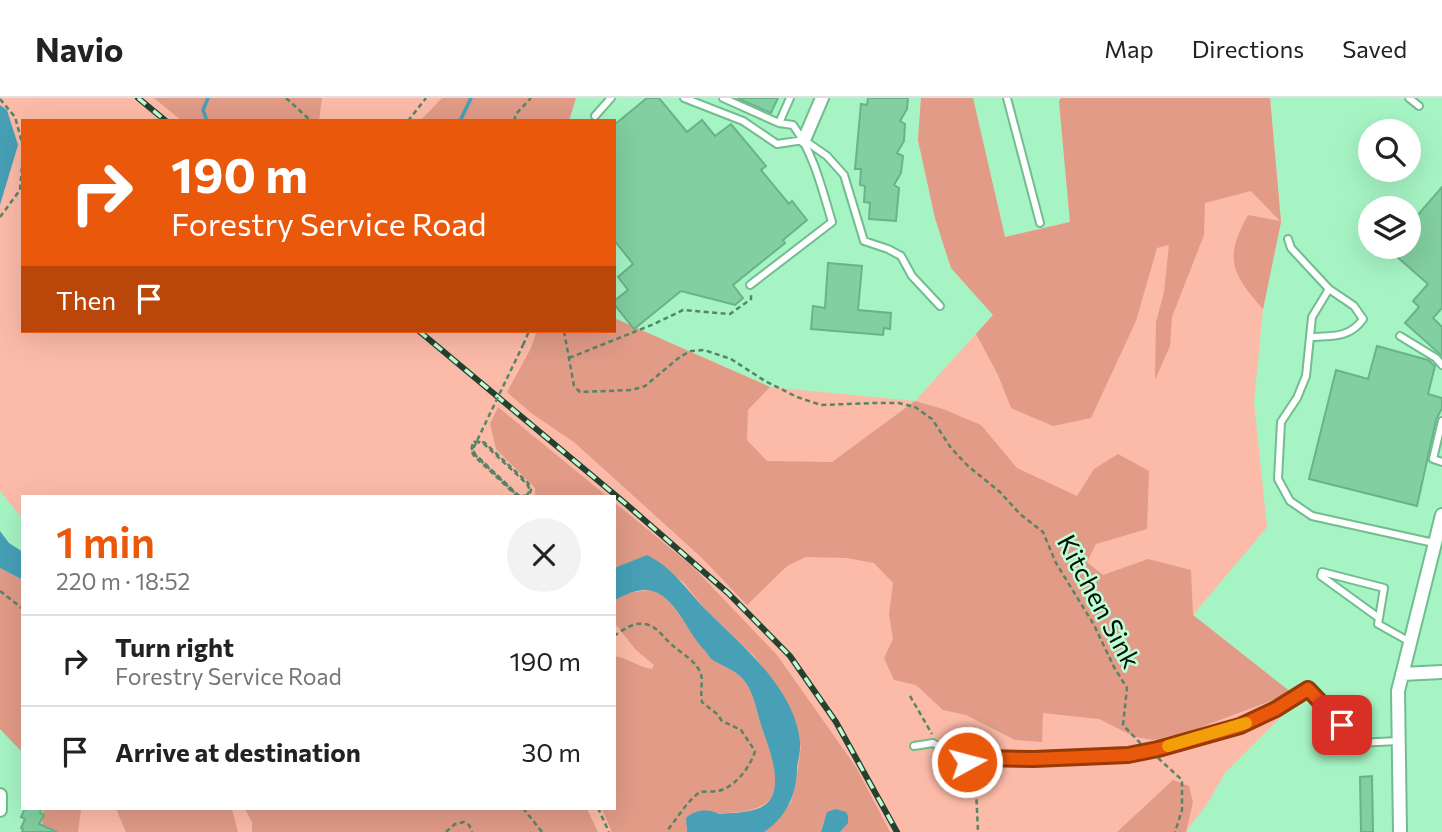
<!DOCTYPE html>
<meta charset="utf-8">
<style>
:root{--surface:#fff;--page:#f2f2f2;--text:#222;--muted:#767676;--line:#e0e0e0;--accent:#ea580c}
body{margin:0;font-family:Commissioner,sans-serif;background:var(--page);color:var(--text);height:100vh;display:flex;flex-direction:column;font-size:26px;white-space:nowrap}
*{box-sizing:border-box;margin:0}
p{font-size:23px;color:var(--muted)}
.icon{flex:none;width:38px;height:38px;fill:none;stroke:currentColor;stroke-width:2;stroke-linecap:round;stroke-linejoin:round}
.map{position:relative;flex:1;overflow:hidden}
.panel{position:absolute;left:21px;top:397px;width:595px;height:315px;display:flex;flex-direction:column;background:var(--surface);border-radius:0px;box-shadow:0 7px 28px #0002}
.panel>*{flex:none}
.top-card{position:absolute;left:21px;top:21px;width:595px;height:214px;border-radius:0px;box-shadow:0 7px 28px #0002;background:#ea580c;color:#fff;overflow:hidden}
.tools{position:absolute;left:1358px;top:21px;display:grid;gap:14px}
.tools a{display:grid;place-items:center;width:63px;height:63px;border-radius:50%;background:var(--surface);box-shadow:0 7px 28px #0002;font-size:35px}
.pin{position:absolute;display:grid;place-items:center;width:60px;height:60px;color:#fff;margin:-30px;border-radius:14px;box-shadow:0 4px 10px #0006}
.me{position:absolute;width:77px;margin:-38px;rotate:83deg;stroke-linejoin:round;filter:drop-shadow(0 0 5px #0008)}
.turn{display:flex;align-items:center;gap:24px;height:147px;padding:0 35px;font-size:32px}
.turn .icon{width:91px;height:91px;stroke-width:2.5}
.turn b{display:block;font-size:49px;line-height:60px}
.then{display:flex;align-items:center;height:66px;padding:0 35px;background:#0003;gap:14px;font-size:26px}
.round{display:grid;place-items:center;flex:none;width:74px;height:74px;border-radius:37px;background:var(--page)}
.overview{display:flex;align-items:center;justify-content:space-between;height:119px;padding:0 35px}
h1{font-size:42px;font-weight:600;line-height:52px;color:var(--accent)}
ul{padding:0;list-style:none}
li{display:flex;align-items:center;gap:21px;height:91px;padding:0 35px;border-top:2px solid var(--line)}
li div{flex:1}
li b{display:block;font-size:26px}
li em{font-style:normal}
header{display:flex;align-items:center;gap:42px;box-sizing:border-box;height:98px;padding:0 35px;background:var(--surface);border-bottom:2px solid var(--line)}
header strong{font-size:33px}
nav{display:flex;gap:38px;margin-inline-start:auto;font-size:24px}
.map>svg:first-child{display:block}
.green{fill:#fcbba8}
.forest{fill:#e19b87}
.water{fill:#47a0b6}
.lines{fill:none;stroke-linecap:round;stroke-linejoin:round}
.stream{stroke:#47a0b6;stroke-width:3.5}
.building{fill:#82cfa1;stroke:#68b488;stroke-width:2}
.service-casing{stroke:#71bd90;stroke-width:10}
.minor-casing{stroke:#71bd90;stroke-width:16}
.path{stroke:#558567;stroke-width:2.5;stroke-dasharray:5 3.5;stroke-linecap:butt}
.service{stroke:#fff;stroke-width:6}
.minor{stroke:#fff;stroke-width:12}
.rail-casing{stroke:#23412e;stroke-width:6}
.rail{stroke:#c0fdd7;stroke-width:3.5;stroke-dasharray:10;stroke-linecap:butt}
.path-bridge{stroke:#558567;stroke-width:2.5;stroke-dasharray:5 3.5;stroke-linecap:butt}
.route-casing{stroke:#983908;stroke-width:18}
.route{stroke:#ea580c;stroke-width:12}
.slow{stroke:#f59e0b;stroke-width:12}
.labels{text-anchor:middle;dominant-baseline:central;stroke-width:5;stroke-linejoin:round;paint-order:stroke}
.street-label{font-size:26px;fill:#001105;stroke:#c0fdd7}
</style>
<header>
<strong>Navio</strong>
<nav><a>Map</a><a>Directions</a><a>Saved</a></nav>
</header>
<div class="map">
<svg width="1442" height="734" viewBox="0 0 1442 734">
<rect width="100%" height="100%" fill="#a6f4c4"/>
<path class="green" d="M0,0H476L506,23H23V233H614V220L770,289L915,303L993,217L951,170L935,120L918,42L921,0H973L1005,139L1070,124L1059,3L1061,0H1270L1281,124L1263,211L1254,304L1267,429L1193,517L1299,601L1225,675L1207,706L1186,734H42L43,710H614V399H23V421L0,393Z"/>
<path class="forest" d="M154,0H322L319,23H182Z
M442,0H576L569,23H420Z
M921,0H973L1005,139L1070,124L1059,3L1061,0H1270L1281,124L1263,211C1231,175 1224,160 1248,117L1280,123L1251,93L1205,105L1204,137L1172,219L1170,248L1155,282L1156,224L1164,194L1169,147L1157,150L1136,223L1091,320L1053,328L1011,310L998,277L976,236L993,217L951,170L935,120L918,42Z
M614,220L770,289L748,312L747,342L767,363L832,364L915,303L943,311L981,327L1017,370L1077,398L1094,371L1118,356L1149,373L1147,431L1096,446L1087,464L1103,477L1148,461L1191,472L1193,517L1292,595L1193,632L1154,642L1135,639L1099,621L1043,615L1042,644L1015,642L966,617L943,612L916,587L894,582L884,560L893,541L889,516L893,485L874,465L847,460L806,459L787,468L747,507L702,460L575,345L531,315L507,294L530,252L537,233H614Z
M498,309L608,399H535V390L496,351L490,326Z
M614,404L692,468L777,557L856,669L890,734H840L848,725V718L824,722L821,734H764L779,721L791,704L796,684L801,648L769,578L754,558L703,509L684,485L647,457L614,470Z
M0,470L23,482V655L0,631Z
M651,492L665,497L711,561C720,568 731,571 739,577C753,589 756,612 761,627C767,646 784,683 770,701C758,715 735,714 718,716L713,713L696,714L686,728L687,734H612L602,711L614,710V558C628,560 638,569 652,571L654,567L636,552L616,527L614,503L627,495Z
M1173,682L1189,688L1193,704L1186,734H1117Z
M43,711H94L81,712L78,734H42Z
M116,711H232L238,734H126Z
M245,711H587L598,734H252V724Z"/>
<path class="water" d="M0,7L7,12L18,47L0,107Z
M0,433L9,445L23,454V482L0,470Z
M647,457C673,470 686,491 705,511C741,547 795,590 800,644C801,652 798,662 797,670C797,696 786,720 764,734H687L686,720C694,712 709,710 719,716C730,715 746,715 757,711C791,699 768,649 761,627C756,612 754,594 743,581C735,572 721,568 711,561C706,553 699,547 694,539C672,505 659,475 614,503V470Z
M836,711L846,714L848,718V725L840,734H821L827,714Z"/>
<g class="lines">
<path class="stream" d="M207,23L203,12L208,0
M460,23L471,0"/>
</g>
<path class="building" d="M647,0H659L687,34L702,22L715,38L731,26L766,68L761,72L789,106L792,103L807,122L783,142L785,145L733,187L743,200L735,207L681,193L634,231L614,206V203L628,192L618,179L633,166L614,142V27Z
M737,0H778L771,15Z
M868,0H908L907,11L900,23L905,26L904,43L897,55L903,58L901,75L894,87L899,90L896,123L869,121L870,105L864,104L865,88L860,87L861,71H855L861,6L867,7Z
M1442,89V210L1433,220L1442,229V258L1405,225L1419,209L1413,203L1428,186L1396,158L1405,149H1409V127Z
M828,165L862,168L858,212L891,215L890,231L884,230L883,237L811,231L813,208L825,210Z
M1377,248L1428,262L1435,268L1428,296L1442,300V310L1436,322L1417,408L1309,381L1336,272L1368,281Z
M1372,678L1373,734H1361L1360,679Z
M25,710H42L40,715L44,717L39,726L57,734H22L23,731L21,730L25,721L21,719Z"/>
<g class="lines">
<g class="service-casing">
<path id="service" d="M684,0L743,23L777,46L804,42L827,58L844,77L864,143L888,151L901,158L912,178L940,208
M723,0L779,25L790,0
M1007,0L1040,125
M1409,0L1419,8
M595,18L611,0
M1288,141L1291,150L1329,191
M750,187L832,124C822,91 814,56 793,27L779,25
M1400,238L1436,260L1442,267
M1311,239C1332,238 1350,240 1363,221L1354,208L1329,191L1312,219L1306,278L1297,300L1281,324L1278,381L1290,403L1312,418L1434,445
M1442,323L1433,361L1442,364
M1379,520L1321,478L1322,474L1384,490L1378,526L1410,544
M914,648L933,645L967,664L982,660L1034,661L1128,657L1158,651L1240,628L1276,611L1308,591L1358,645L1398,643"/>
</g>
<g class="minor-casing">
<path id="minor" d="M804,42L822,0
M1402,576L1442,574
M0,697V712
M1400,734L1398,593L1442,417"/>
</g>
<path class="path" d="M286,0L311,23
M0,1L15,19L23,48
M408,23L426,0
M514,23L516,16L531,0
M0,119L20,92L23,56
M564,233L574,288L580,294L632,292L645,288L681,258L691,253L704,252L731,261L765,283L797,299L821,307L874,305H899L915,309L932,321L951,350L968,368L1000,394L1020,416L1043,434L1056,465L1094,527L1114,569L1127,590L1123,627L1142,647
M523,247L529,233
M569,260L654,226L683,212L730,216L751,201V195
M518,399L474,358L471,352L473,345L479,344L484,346L527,386L530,392L526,399
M0,493L23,511
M614,538C623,532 633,524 644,526C656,527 662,538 670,545C681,556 695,561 701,576C703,584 700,595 702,604L717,616L722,623L741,632L755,653C751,668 734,691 717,693C712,694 705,693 700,694C685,705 678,720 666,734
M910,598L932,636
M1158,660L1182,682V712L1175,734
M965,671V676L976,691L978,734
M523,710L542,734
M598,710L609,734
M446,734L455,726L464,724L469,727L472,734"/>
<use href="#service" class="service"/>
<use href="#minor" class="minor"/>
<g class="rail-casing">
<path id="rail" d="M138,0L166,23
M419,233L626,406L728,495L790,558L836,624L897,734"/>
</g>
<use href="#rail" class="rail"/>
<path class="path-bridge" d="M521,399L518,398L475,357L472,351L474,344L480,343L485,345L528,385L531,392L529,398L518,397L475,356L473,351L523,247"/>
</g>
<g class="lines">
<g class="route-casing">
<path id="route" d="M967,664L982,660L1034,661L1128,657L1158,651L1240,628L1276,611L1308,591L1342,627"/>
</g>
<use href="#route" class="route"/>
<path class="slow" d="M1168,648L1246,625"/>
</g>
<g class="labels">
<g class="street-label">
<text transform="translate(1100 503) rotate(62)">Kitchen Sink</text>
</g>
</g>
</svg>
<div class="tools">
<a><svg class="icon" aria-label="search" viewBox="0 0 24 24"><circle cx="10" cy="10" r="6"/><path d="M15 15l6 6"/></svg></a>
<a><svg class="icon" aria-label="layers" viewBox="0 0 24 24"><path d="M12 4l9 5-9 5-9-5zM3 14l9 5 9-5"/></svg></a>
</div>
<div class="pin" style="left:1342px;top:627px;background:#d93025"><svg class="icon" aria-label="arrive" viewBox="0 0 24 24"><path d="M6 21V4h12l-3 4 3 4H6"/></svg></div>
<svg class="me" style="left:967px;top:664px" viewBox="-20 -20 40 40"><circle r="17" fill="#ea580c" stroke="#fff" stroke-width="3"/><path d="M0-11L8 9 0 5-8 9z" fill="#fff"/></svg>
<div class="top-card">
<div class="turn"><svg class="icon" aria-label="right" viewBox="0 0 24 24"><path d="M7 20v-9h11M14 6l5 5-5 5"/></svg><div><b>190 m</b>Forestry Service Road</div></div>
<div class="then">Then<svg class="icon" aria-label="arrive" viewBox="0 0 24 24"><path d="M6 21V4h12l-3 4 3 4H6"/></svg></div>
</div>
<section class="panel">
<div class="overview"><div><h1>1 min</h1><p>220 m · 18:52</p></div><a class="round"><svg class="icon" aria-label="close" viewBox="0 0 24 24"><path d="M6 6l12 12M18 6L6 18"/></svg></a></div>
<ul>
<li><svg class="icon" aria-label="right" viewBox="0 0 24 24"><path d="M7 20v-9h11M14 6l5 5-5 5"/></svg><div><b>Turn right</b><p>Forestry Service Road</p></div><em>190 m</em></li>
<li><svg class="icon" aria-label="arrive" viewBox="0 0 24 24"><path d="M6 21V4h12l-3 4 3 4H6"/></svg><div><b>Arrive at destination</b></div><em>30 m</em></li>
</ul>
</section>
</div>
